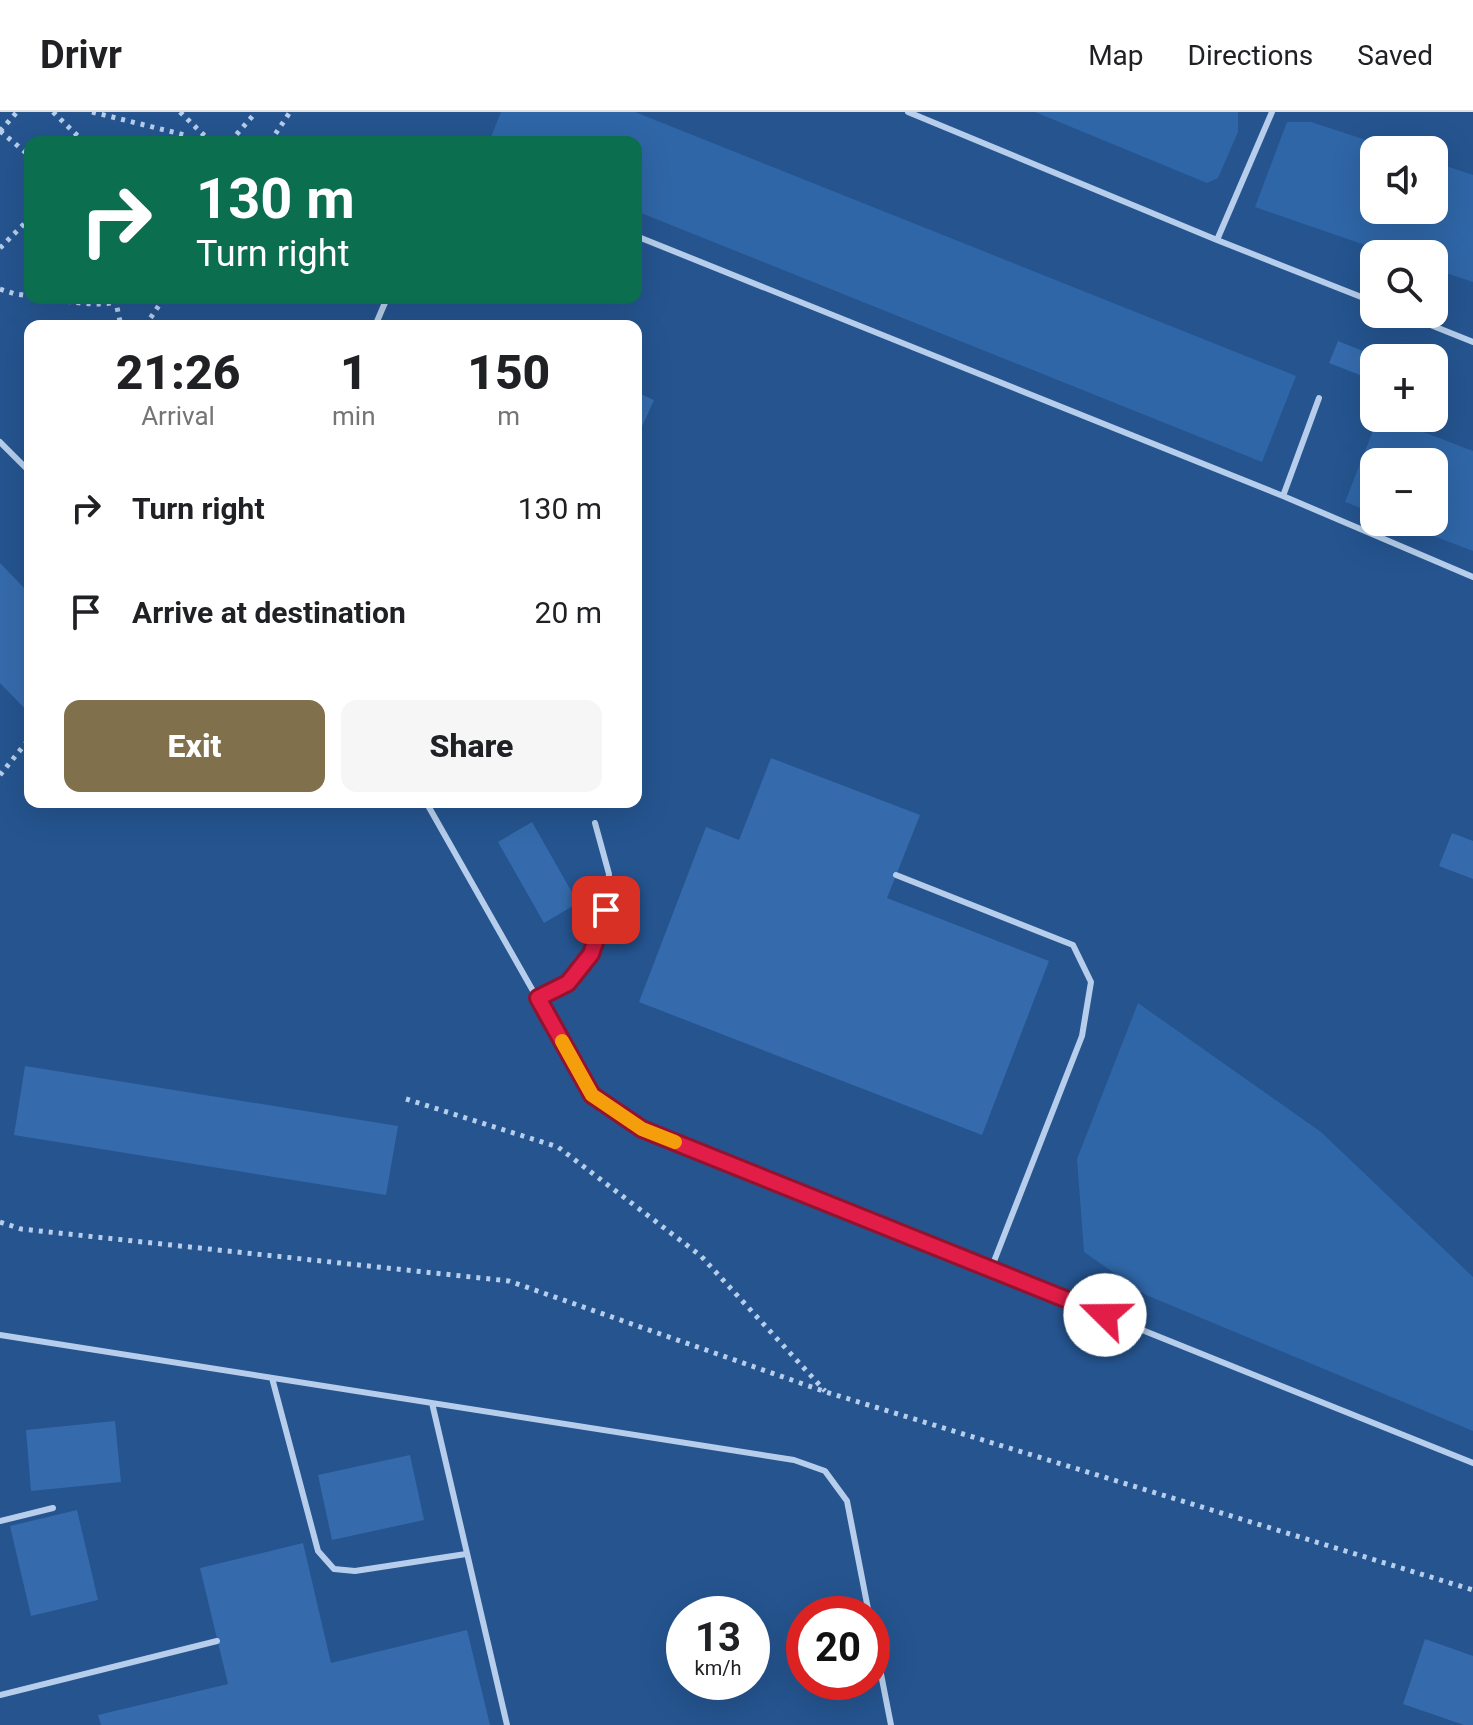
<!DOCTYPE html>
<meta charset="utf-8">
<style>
:root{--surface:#fff;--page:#f6f6f6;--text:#202124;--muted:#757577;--line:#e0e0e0;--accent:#80704b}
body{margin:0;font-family:Roboto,sans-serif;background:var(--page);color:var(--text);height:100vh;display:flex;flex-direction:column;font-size:30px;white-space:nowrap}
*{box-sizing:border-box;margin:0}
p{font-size:26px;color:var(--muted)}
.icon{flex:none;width:44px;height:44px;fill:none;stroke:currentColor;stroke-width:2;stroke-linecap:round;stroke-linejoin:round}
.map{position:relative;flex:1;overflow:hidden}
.details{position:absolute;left:24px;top:208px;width:618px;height:488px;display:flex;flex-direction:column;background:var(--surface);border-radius:16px;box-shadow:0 8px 32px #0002}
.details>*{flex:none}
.guide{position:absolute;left:24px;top:24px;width:618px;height:168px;border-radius:16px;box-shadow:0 8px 32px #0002;background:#0b6e4f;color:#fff;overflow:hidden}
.buttons{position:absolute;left:1360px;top:24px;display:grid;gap:16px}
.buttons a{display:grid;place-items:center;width:88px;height:88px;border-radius:16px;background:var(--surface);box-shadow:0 8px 32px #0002;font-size:40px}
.speed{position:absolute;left:666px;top:1484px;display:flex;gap:16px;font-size:40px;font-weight:700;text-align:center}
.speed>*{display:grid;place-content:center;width:104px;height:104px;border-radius:50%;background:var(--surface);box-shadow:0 8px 32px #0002;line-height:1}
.speed small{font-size:20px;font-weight:400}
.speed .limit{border:12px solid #d22;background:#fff;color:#111}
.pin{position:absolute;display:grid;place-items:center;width:68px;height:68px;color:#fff;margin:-34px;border-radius:16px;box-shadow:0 4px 12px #0006}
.me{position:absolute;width:88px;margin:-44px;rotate:292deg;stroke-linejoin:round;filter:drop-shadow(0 0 6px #0008)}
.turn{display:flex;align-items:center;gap:28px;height:168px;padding:0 40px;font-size:36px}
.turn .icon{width:104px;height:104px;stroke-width:2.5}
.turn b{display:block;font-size:56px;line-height:68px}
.eta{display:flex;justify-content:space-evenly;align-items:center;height:136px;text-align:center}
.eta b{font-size:48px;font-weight:800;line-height:56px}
.button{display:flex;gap:16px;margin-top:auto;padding:16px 40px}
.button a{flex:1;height:92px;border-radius:16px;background:var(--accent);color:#fff;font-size:32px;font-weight:800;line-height:92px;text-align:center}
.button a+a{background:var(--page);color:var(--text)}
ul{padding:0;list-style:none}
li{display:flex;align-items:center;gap:24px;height:104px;padding:0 40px}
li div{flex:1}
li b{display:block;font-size:30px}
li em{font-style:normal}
header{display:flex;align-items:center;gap:48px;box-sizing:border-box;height:112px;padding:0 40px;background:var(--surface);border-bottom:2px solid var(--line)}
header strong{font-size:38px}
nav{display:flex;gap:44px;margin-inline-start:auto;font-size:28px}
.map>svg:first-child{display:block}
.green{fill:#2f66a7}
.building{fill:#356bac}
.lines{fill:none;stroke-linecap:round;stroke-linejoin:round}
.path{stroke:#b6ceeb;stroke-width:5;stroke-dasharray:4 6;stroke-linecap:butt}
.lane{stroke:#b6ceeb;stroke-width:6}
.route-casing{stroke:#92132f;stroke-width:20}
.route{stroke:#e11d48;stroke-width:14}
.slow{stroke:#f59e0b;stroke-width:14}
</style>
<header>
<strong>Drivr</strong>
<nav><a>Map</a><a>Directions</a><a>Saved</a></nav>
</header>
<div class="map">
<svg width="1473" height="1613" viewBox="0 0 1473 1613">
<rect width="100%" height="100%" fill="#25548f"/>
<path class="green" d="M501,0H635L1296,264L1262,350L636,99V30H489Z
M1035,0H1238V20L1218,66L1207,71Z
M1287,10H1311L1397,38H1374V98H1434V50L1473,63V170L1434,157V142H1391L1255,95Z
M1378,306H1387L1473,339V439L1397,410H1434V350H1374V401L1345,390Z
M1138,891L1321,1020L1473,1165V1319L1146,1183L1084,1140L1077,1047Z"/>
<path class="building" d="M1338,229L1380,246H1374V256L1370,267L1329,251Z
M636,280L654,288L640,319L636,317Z
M0,451L30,482V602L0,571Z
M771,646L920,703L887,786L1049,849L982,1023L639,890L706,715L739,728Z
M532,710L578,791L544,811L498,730Z
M1452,721L1473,729V767L1439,754Z
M25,954L398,1014L386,1083L14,1023Z
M115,1309L121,1370L31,1379L26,1318Z
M410,1343L424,1408L332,1428L318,1363Z
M77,1398L98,1488L31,1504L10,1414Z
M303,1431L331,1551L467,1518L490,1613H101L98,1603L228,1572L200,1456Z
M1425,1527L1473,1544V1613H1464L1403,1592Z"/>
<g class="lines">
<path class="path" d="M53,0L84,30
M92,0L185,23L190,30
M180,0L211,30
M0,19L30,44
M0,19L17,0
M230,30L256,0
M270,30L290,0
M0,136L30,106
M0,177L15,182L30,184
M47,186C66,189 109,198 124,186
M115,186L121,214
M145,214L164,186
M0,663L30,626
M406,987L558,1035L701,1144L825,1279
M0,1110L21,1117L509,1169L826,1280L1473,1478"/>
<path class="lane" d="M908,0L1217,128L1374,190
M636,124L1283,384L1473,465
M1217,128L1272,0
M1403,202L1473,230
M375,214L387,186
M0,330L30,360
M1283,384L1319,286
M426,690L592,983L642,1017L1473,1351
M896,763L1073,833L1091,870L1082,924L991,1157
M538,886L568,871L591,842L606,798L609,762L595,711
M0,1223L794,1348L825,1359L847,1389L869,1502
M272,1266L318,1439L334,1457L355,1459L466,1442
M432,1291L507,1613
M0,1409L53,1396
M872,1516L891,1613
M0,1583L217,1529"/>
</g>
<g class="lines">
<g class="route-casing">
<path id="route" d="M606,798L591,842L568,871L538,886L592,983L642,1017L1105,1203"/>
</g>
<use href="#route" class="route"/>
<path class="slow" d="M562,929L592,983L642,1017L675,1030"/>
</g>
</svg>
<div class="buttons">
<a><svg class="icon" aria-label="sound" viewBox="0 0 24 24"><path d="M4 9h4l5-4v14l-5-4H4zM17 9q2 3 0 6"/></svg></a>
<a><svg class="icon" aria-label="search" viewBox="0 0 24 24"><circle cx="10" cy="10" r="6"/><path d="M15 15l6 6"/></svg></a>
<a>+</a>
<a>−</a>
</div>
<div class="speed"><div>13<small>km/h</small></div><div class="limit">20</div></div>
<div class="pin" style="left:606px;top:798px;background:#d93025"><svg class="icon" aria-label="arrive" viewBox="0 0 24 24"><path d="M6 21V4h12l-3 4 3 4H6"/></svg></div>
<svg class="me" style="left:1105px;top:1203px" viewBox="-20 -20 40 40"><circle r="19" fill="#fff"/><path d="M0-13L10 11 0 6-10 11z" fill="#e11d48"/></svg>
<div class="guide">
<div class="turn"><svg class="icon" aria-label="right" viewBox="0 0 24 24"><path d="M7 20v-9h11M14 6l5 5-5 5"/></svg><div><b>130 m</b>Turn right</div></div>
</div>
<section class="details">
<div class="eta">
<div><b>21:26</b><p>Arrival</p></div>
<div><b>1</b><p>min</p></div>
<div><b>150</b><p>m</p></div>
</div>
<ul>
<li><svg class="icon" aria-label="right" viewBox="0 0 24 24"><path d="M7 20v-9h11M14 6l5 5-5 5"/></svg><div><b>Turn right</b></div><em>130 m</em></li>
<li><svg class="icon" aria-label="arrive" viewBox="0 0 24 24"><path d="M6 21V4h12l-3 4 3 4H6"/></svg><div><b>Arrive at destination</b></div><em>20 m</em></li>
</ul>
<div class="button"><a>Exit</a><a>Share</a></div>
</section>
</div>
